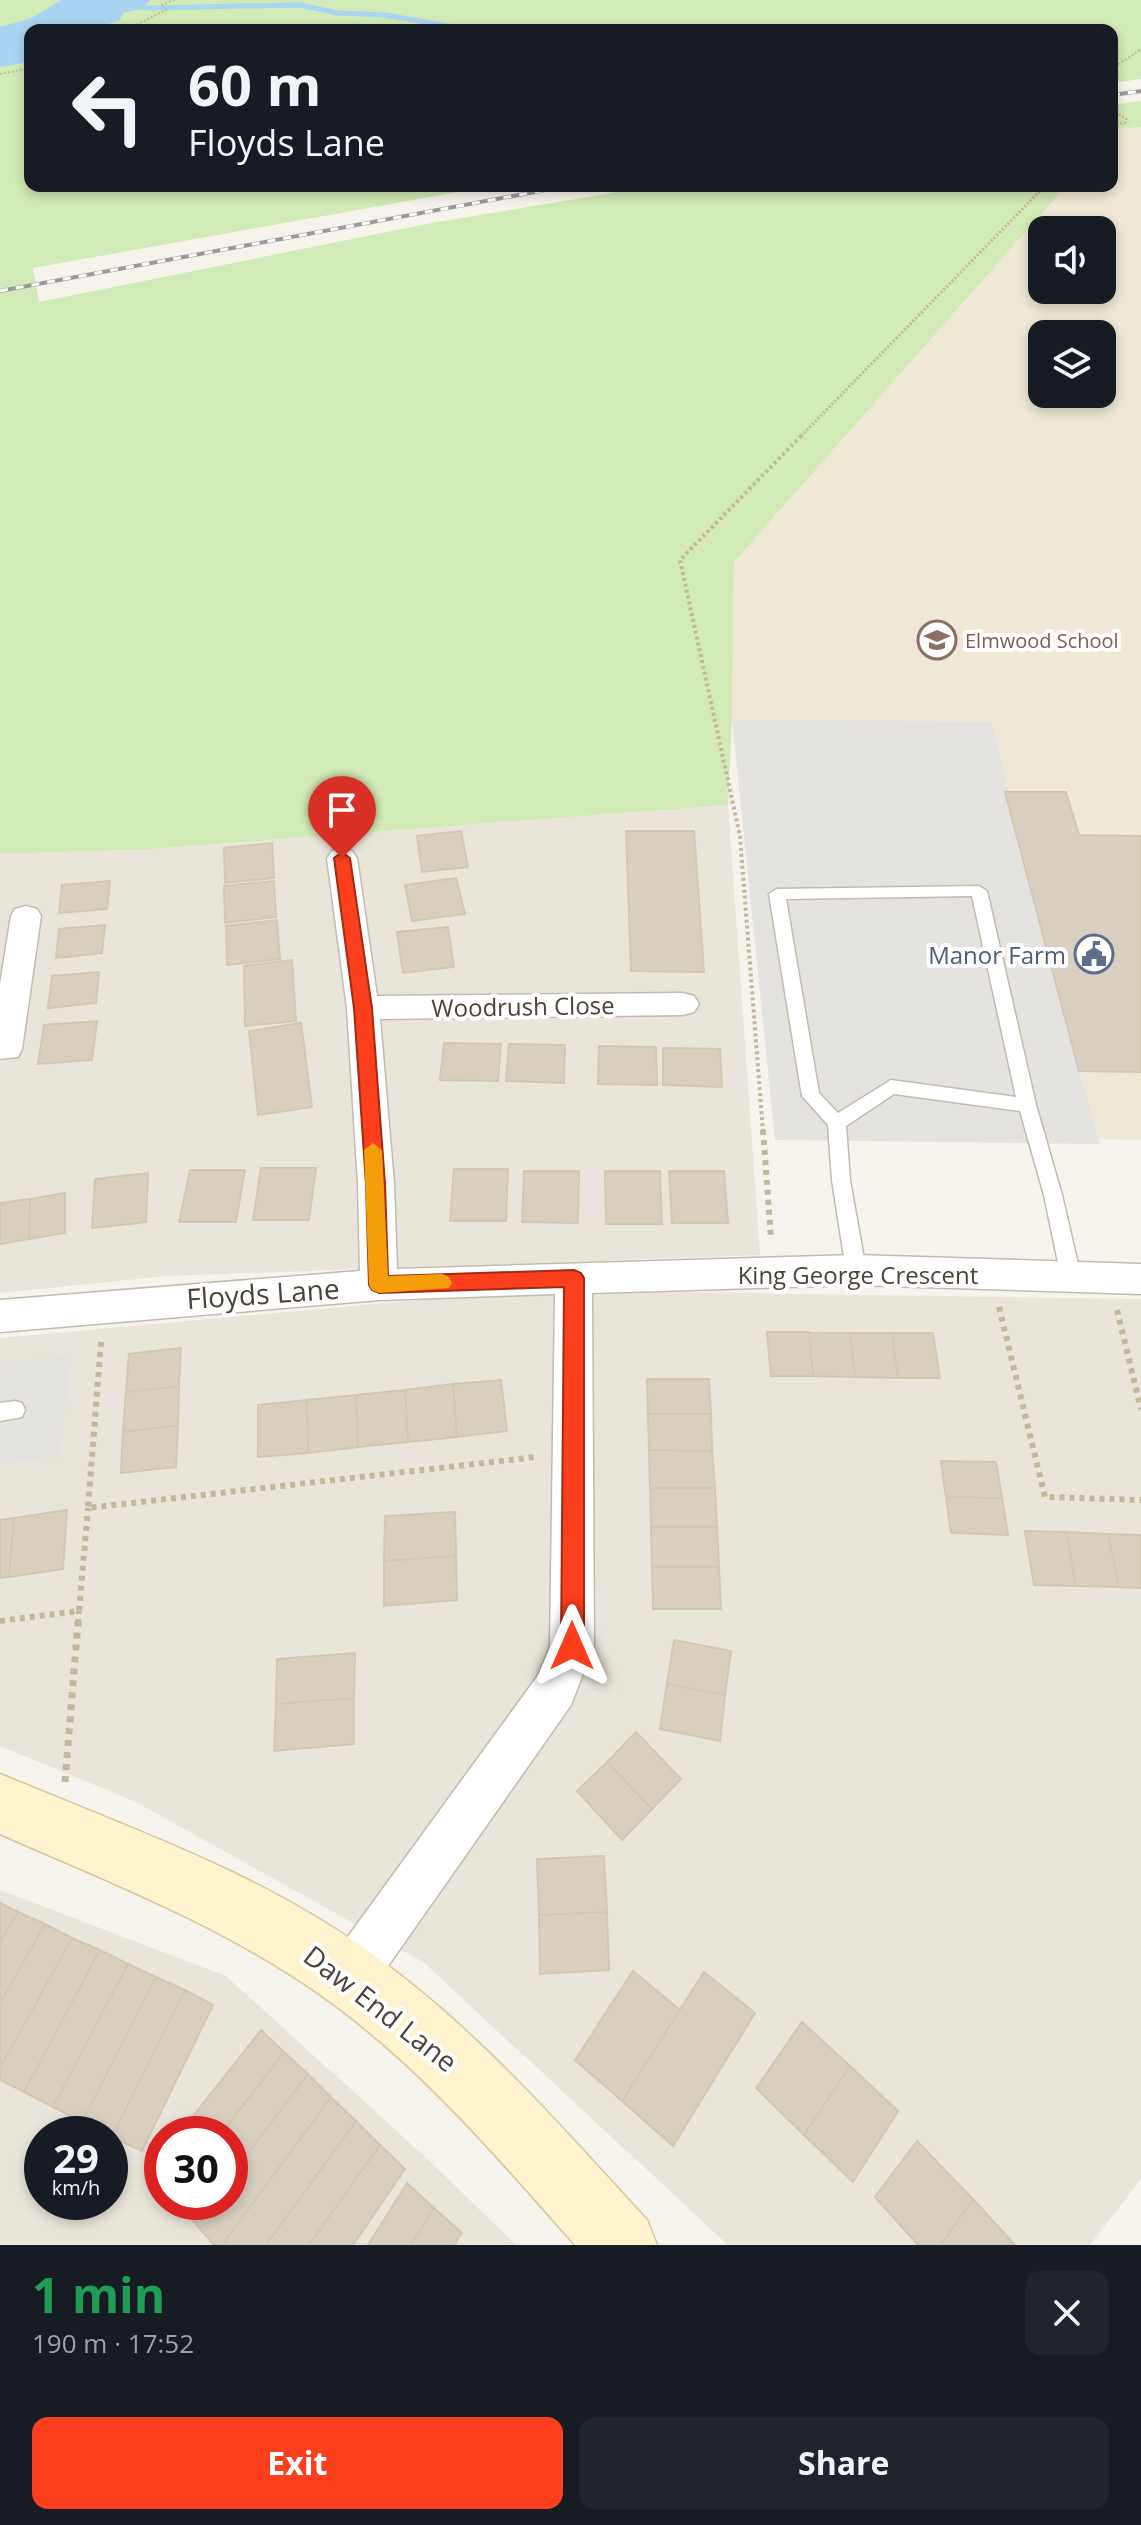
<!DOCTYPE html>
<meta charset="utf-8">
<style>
:root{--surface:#171b24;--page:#20242c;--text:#f1f3f6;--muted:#9ea1a6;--accent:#fc3f1d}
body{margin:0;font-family:"Open Sans",sans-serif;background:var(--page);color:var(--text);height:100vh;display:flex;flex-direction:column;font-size:30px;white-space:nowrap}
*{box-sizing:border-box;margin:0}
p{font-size:26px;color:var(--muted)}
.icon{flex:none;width:44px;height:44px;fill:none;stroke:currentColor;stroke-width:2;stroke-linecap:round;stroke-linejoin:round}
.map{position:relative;height:2245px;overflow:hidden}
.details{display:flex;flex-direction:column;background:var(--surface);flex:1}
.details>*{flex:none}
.guide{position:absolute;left:24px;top:24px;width:1094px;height:168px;border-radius:16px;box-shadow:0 4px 12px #0003;background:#171b24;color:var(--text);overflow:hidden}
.buttons{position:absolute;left:1028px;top:216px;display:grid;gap:16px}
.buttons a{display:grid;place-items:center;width:88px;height:88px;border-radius:16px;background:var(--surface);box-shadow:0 4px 12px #0003;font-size:40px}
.speed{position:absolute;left:24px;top:2116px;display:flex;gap:16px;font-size:40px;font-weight:700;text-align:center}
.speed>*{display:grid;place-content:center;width:104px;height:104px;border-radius:50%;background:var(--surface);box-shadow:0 4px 12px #0003;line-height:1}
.speed small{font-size:20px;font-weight:400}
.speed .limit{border:12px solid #d22;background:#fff;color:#111}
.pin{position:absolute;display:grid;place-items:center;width:68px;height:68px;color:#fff;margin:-82px -34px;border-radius:50% 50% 50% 0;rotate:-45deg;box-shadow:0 0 8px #0007}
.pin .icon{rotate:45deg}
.me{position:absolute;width:88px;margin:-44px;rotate:0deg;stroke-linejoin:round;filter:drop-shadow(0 0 6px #0008)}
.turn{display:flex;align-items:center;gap:28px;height:168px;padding:0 32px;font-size:36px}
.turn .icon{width:104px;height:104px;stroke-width:2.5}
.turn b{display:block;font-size:56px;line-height:68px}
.round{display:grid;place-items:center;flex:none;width:84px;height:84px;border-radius:16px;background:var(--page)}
.summary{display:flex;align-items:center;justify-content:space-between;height:136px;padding:0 32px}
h1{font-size:48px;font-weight:700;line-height:60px;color:#1e9e55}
.primary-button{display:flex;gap:16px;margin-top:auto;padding:16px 32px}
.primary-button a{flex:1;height:92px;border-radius:16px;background:var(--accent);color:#fff;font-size:32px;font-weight:700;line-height:92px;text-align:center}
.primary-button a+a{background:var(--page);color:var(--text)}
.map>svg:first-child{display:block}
.residential{fill:#eae5da;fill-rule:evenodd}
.education{fill:#efe8d6;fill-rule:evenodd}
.green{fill:#d2eab5}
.parking{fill:#e5e3e0}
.water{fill:#a9d4f2}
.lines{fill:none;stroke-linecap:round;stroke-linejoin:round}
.stream{stroke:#a9d4f2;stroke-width:5}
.building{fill:#d8cfc1;stroke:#d3c7b4;stroke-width:2}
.service-casing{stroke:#c2bbae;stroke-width:3}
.minor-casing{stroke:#c2bbae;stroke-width:3}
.secondary-casing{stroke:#d6c79b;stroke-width:3}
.path-far4{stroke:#c4b79f;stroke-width:2;stroke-dasharray:2 2;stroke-linecap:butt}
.path-far3{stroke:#c4b79f;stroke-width:3;stroke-dasharray:2 2;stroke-linecap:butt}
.path-far2{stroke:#c4b79f;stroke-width:4;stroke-dasharray:3 3;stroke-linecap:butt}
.path-far1{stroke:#c4b79f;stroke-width:6;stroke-dasharray:5 5;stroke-linecap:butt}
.path{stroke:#c4b79f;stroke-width:7;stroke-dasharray:6 6;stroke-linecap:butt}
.service{fill:#fff;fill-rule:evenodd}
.minor{fill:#fff;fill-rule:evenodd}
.secondary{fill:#fff3cd;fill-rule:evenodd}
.rail-casing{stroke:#9a9a9a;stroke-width:4}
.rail{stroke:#fff;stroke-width:3;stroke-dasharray:8;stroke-linecap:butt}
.route{fill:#fc3f1d;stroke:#a42913;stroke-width:2}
.slow{fill:#f59e0b}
.labels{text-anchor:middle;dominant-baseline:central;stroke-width:8;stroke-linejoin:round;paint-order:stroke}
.far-education-label{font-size:20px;fill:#785e54;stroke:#fff;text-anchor:start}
.service-label{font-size:24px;fill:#4e5e75;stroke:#fff;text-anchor:end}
.street-label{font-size:24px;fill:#4b4439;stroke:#fff}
.near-street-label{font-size:28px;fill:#4b4439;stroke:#fff}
</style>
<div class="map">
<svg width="1141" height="2245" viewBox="0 0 1141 2245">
<rect width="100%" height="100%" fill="#f6f3ec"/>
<path class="residential" d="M728,805L760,1255L167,1276L0,1293V854L151,849Z
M529,1290L1141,1299V2179L1090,2245H728L423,1962L136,1802L0,1746V1338Z
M0,1890L226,1976L420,2152L516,2245H0ZM42,2134H110V2202H42ZM162,2134H230V2202H162Z"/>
<path class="education" d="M1141,127V1140L1096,1139L732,719L734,562L1066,186H1112V134L1117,129ZM1042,230H1102V290H1042ZM1042,334H1102V394H1042Z"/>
<path class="green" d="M0,0H1141V79L1112,83V30H30V186H491L33,268L39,302L432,223L653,186H1066L734,562L732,719L728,805L151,849L0,854Z
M1141,101V127L1117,129L1112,134V105Z"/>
<path class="parking" d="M732,719L991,722L1079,1071L1100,1144L775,1140Z
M71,1356L60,1457L0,1463V1363Z"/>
<path class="water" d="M61,0H150L145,8L123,13L119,21L86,30H30V62L0,67V27L32,18Z"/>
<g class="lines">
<path class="stream" d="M145,8L300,5L338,13L385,15L454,27"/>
</g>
<path class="building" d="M1005,792H1066L1079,835L1141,836V1072L1079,1071Z
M461,831L468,867L422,872L417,836Z
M626,831H694L704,972L631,971Z
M272,843L274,878L225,883L224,848Z
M456,878L465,914L412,921L405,885Z
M110,881L107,909L59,913L62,885Z
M274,881L276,917L225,923L224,886Z
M277,920L280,959L227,965L226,926Z
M105,925L102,953L56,958L59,929Z
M448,927L454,967L403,973L397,932Z
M292,960L296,1021L245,1026L244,966Z
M99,972L96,1003L48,1008L52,976Z
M97,1021L92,1060L38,1064L44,1025Z
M301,1023L312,1107L258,1115L249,1031Z
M444,1043L501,1044L498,1081L440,1080Z
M509,1044L565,1045L564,1083L506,1081Z
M599,1046L656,1047L657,1085L598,1084Z
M663,1048L720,1049L722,1087L663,1085Z
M261,1168H316L309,1220H253Z
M454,1169H508L506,1221H450Z
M190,1170H245L236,1222H179Z
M524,1171H579L578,1223L522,1222Z
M605,1171H660L662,1224H606Z
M669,1171H724L728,1223H672Z
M148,1173L146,1222L92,1228L95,1179Z
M65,1193V1233L29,1239L30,1199Z
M30,1199L29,1239L0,1244V1203Z
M767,1332H809L813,1376H771Z
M809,1332L850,1333L855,1377L813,1376Z
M850,1333H892L898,1378L855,1377Z
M892,1333H933L940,1378H898Z
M181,1348L179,1386L126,1392L129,1354Z
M647,1379H709L711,1414H648Z
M501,1380L507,1431L457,1437L453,1384Z
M453,1384L457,1437L408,1442L405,1390Z
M179,1386L178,1425L123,1432L126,1392Z
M405,1390L408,1442L358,1447L356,1395Z
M356,1395L358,1447L308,1453L307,1400Z
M307,1400L308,1453L258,1457V1405Z
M648,1414H711L712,1451L649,1450Z
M178,1425L176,1467L121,1473L123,1432Z
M649,1450L712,1451L715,1488H650Z
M941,1461L996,1462L1002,1498L946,1497Z
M650,1488H715L717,1527H651Z
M946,1497L1002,1498L1008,1535L951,1533Z
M67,1510L63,1569L9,1577L14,1518Z
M455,1512L456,1556L384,1561L385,1516Z
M14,1518L9,1577L0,1578V1520Z
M651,1527H717L719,1567H652Z
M1025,1531L1066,1532L1076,1586L1034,1585Z
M1066,1532L1108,1534L1119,1587L1076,1586Z
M1108,1534L1141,1535V1588L1119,1587Z
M456,1556L457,1600L384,1606V1561Z
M652,1567H719L721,1609H653Z
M674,1640L731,1651L725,1695L667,1684Z
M355,1653L354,1698L276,1704L277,1659Z
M667,1684L725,1695L720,1741L660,1729Z
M354,1698V1744L274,1751L276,1704Z
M636,1732L681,1779L652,1809L607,1762Z
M607,1762L652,1809L622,1840L577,1791Z
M604,1856L607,1912L539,1915L537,1859Z
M0,1903L18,1912L0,1942Z
M18,1912L45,1924L0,2004V1942Z
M607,1912L609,1970L540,1974L539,1915Z
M45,1924L72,1938L0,2068V2004Z
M72,1938L100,1950L24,2092L0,2080V2068Z
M100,1950L128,1964L53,2107L24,2092Z
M128,1964L156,1977L82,2122L53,2107Z
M633,1971L680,2010L622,2101L575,2060Z
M704,1972L755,2013L673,2146L622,2101Z
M156,1977L185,1990L112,2137L82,2122Z
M185,1990L213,2005L142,2151L112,2137Z
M802,2022L850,2066L804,2135L756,2088Z
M261,2030L284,2052L221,2134H179Z
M284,2052L308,2074L230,2177V2134H221Z
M850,2066L898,2111L853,2182L804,2135Z
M308,2074L331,2097L222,2245H214L195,2223L211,2202H230V2177Z
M331,2097L356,2121L266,2245H222Z
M356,2121L380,2145L309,2245H266Z
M917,2141L973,2199L941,2245H918L875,2197Z
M380,2145L405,2169L353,2245H309Z
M162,2156V2189L148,2174Z
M407,2183L434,2208L411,2245H368Z
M973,2199L1015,2245H941Z
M174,2202H211L195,2223Z
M434,2208L462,2233L454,2245H411Z"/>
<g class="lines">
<g class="service-casing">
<path id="service" d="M979,886L987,891L1036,1105L1062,1195L1081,1277L1078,1283L1071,1285L1064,1283L1061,1277L1044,1195L1020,1111L894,1094L846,1126L850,1180L866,1270L863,1276L856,1278L849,1276L846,1270L832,1180L828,1125L802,1096L769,894L777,889ZM972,896L1016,1097L891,1080L838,1113L819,1093L786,899Z
M15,1401L22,1403L25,1410L22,1417L0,1421V1403Z"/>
</g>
<g class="minor-casing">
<path id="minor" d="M342,848L352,851L357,858L377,996L683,993L694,996L699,1004L694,1012L683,1015L380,1019L394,1184L397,1269L856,1255L1141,1264V1294L856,1285L592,1293L594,1646L571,1705L367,1996L349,2003L331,1996L324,1978L331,1960L539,1674L550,1646L555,1294L379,1300L0,1332V1300L360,1271L358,1184L347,1008L327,858L332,851Z
M26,906L37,909L41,916L22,1049L18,1057L0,1059V984L11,916L15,909Z"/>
</g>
<g class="secondary-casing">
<path id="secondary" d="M0,1774C122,1825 253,1870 362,1947C471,2022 558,2123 647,2220L657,2245H575C495,2154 415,2060 315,1991C218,1924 107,1881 0,1834Z"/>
</g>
<path class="path-far4" d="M126,30L166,10L161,5L174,0
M1112,69L1141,49
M0,74L30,68
M1112,110L1129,121
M1112,125L1128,122
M1038,193L1045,186"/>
<path class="path-far3" d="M801,436L1040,191"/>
<path class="path-far2" d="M763,1132L740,836L680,560L803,434"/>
<path class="path-far1" d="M763,1130L771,1238
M999,1307L1045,1497L1141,1500
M1117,1310L1141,1409
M101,1342L88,1508L536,1457
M0,1621L79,1611L88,1508
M78,1624L79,1611"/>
<path class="path" d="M65,1782L78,1622"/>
<use href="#service" class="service"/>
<use href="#minor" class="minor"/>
<use href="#secondary" class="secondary"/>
<g class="rail-casing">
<path id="rail" d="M1112,95L1141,91
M0,291L567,186"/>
</g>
<use href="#rail" class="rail"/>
</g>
<path class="route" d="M342,852L350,858L372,1008L385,1184L388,1276L574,1270L581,1273L584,1278V1646L581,1654L572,1657L564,1654L561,1646L564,1287L379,1293L372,1290L369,1285L366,1184L354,1008L334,858Z"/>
<path class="slow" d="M373,1143L382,1150L388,1276L442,1274L449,1277L452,1283L449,1288L379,1293L372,1290L369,1285L364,1150Z"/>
<defs>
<g id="school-ring" transform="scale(2)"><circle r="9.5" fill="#fff" stroke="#8d6e63" stroke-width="1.5"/><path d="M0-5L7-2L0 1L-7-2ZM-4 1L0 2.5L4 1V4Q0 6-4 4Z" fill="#8d6e63"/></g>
<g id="civic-ring" transform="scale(2)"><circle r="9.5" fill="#fff" stroke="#5c6f8a" stroke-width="1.5"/><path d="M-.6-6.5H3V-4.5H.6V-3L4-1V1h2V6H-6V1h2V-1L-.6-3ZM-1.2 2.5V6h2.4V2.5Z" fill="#5c6f8a"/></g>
</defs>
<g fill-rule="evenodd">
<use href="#school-ring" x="937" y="640"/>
<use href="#civic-ring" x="1094" y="954"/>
</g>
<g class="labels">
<g class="far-education-label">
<text x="965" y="640">Elmwood School</text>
</g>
<g class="service-label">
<text x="1066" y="954">Manor Farm</text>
</g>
<g class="street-label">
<text transform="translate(523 1006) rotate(-1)">Woodrush Close</text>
<text x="858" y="1274">King George Crescent</text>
</g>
<g class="near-street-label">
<text transform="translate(263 1293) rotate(-4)">Floyds Lane</text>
<text transform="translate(381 2008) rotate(38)">Daw End Lane</text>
</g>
</g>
</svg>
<div class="buttons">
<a><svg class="icon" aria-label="sound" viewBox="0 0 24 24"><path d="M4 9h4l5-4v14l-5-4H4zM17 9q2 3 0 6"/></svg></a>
<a><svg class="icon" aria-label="layers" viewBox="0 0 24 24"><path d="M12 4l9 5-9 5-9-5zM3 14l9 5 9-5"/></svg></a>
</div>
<div class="speed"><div>29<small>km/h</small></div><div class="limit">30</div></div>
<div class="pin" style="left:342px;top:858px;background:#d93025"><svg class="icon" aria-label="arrive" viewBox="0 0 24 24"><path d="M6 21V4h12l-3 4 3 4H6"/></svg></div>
<svg class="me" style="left:572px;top:1646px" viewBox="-20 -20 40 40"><path d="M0-17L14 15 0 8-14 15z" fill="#fc3f1d" stroke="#fff" stroke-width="4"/></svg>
<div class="guide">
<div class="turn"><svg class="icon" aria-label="left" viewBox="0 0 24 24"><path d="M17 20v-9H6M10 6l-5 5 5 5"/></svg><div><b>60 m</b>Floyds Lane</div></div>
</div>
</div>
<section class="details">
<div class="summary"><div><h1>1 min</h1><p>190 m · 17:52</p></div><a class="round"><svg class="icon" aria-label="close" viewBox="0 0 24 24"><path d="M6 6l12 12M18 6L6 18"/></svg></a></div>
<div class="primary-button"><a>Exit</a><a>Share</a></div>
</section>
